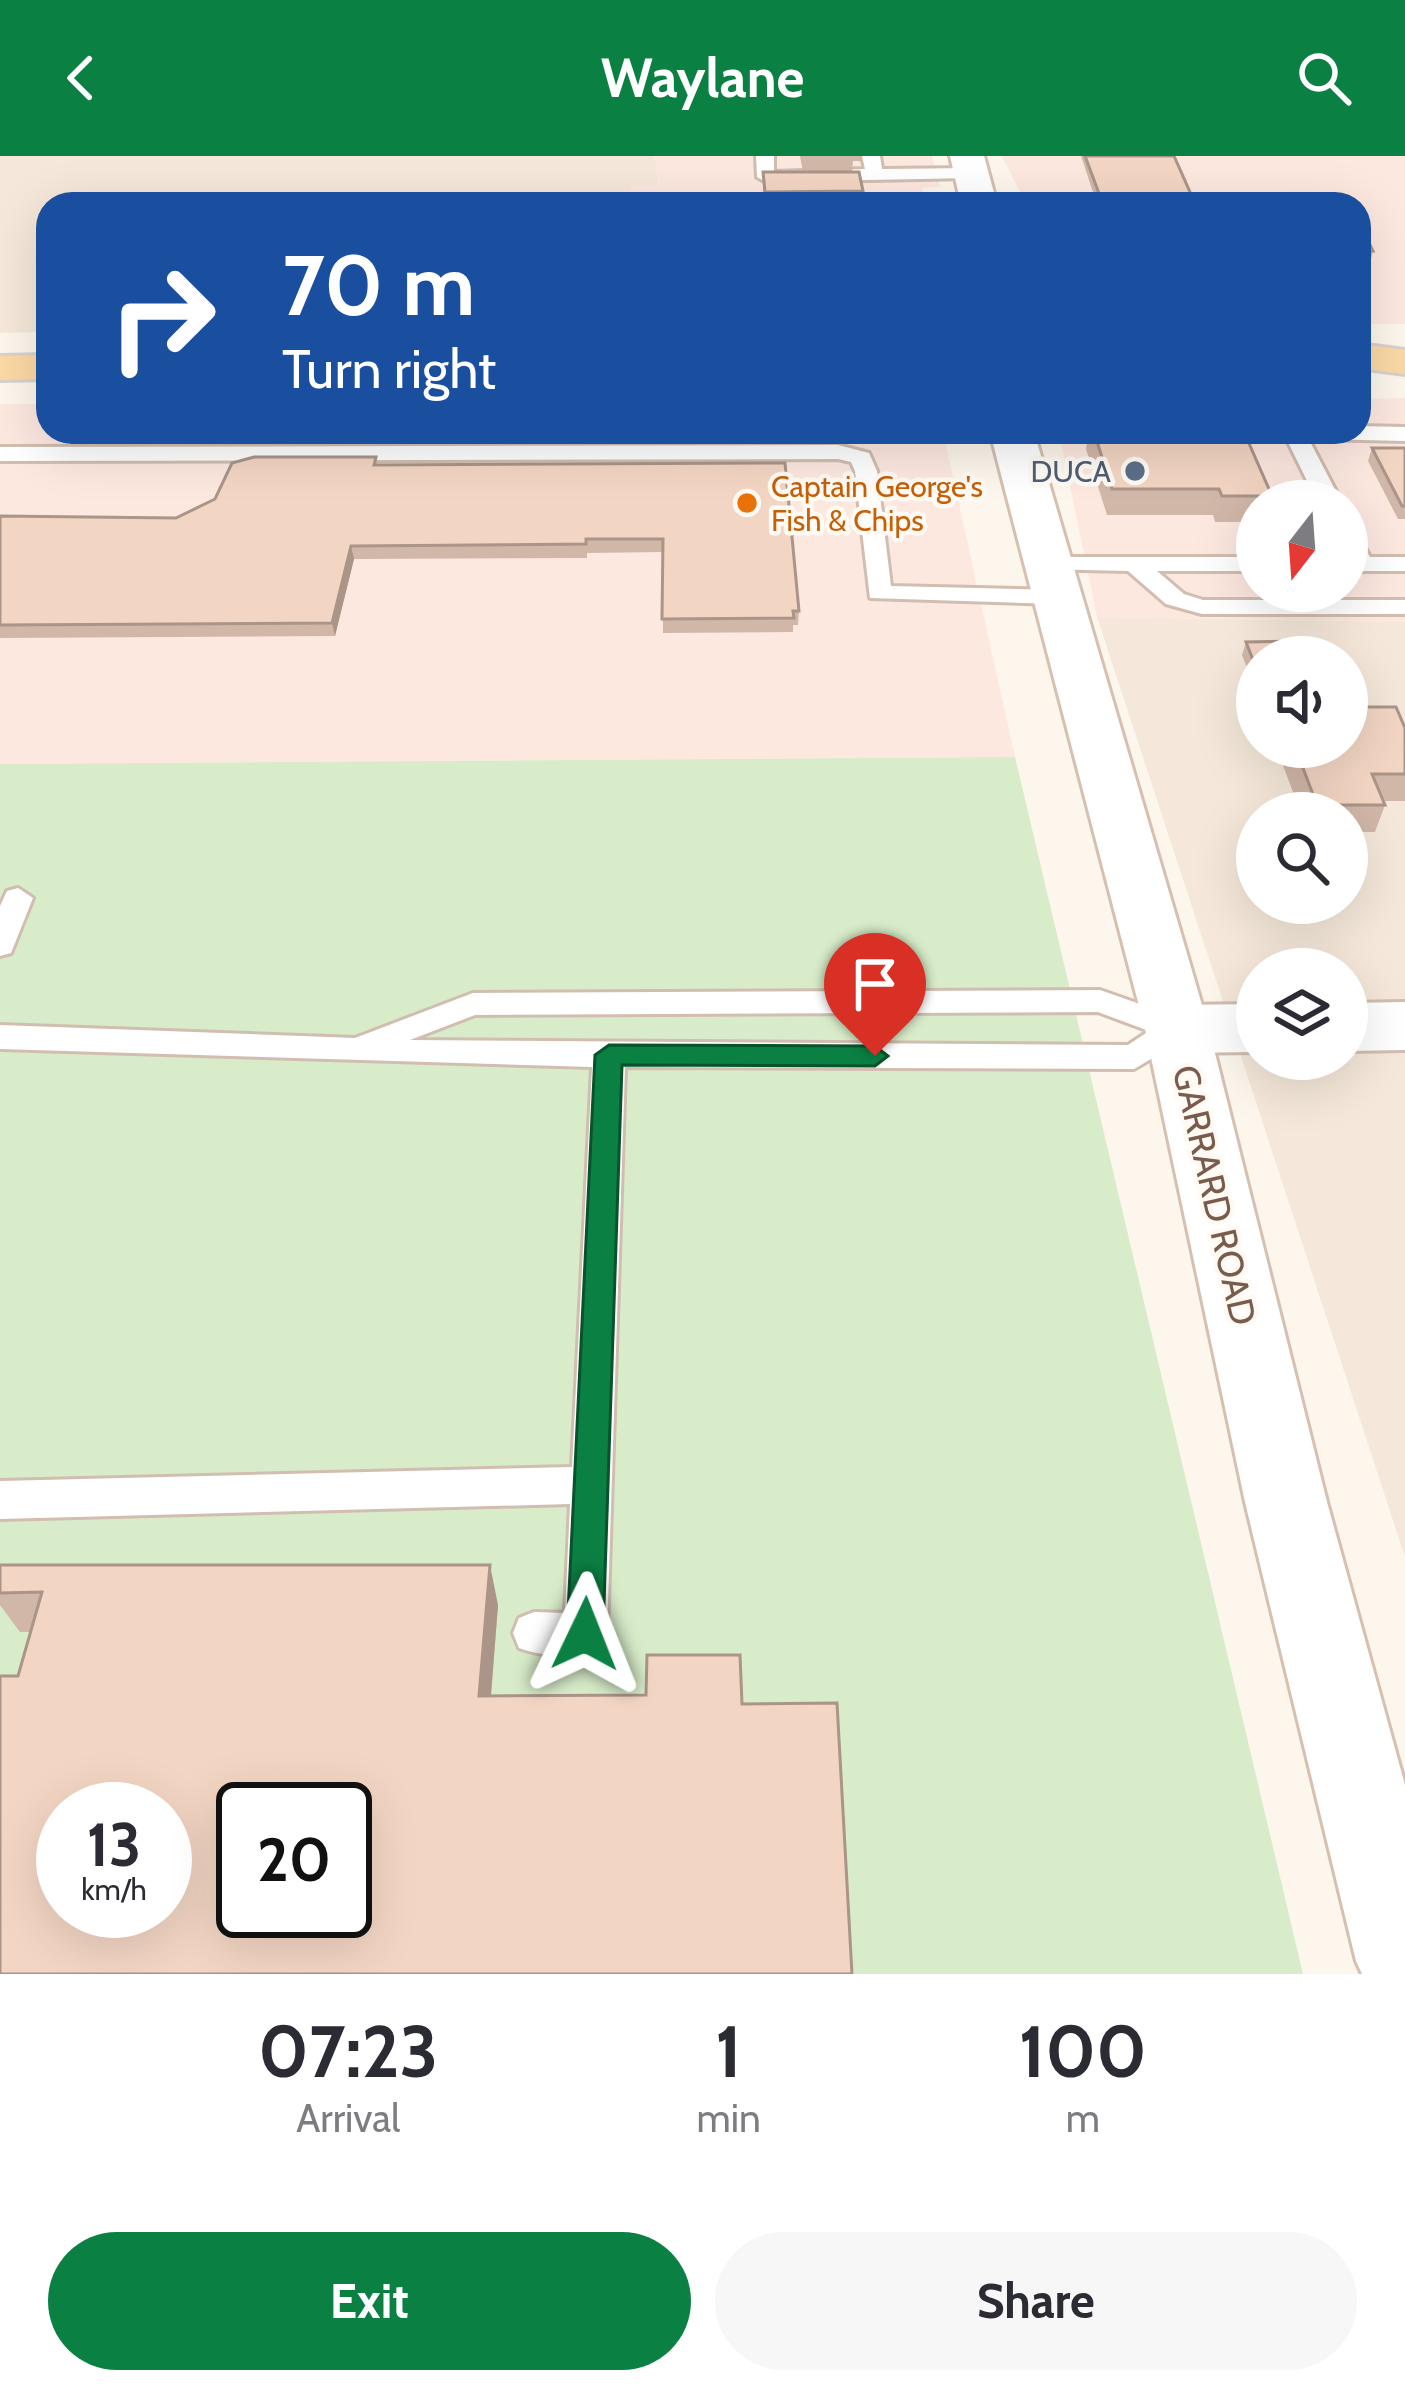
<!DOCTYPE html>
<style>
:root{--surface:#fff;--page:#f7f7f7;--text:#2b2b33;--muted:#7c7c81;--accent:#0b8043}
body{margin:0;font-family:Cabin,sans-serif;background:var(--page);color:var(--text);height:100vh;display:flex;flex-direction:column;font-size:45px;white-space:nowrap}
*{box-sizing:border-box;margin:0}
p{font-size:39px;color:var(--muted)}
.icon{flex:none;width:66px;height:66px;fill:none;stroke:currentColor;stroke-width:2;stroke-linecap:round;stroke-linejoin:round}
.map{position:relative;height:1818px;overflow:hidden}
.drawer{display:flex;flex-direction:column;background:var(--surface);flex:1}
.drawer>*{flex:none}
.guide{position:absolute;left:36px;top:36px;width:1335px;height:252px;border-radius:36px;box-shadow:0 12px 48px #0002;background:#1a4fa0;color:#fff;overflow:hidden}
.needle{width:78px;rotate:197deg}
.buttons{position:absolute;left:1236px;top:324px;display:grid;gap:24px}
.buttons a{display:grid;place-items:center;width:132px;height:132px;border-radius:50%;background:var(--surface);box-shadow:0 12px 48px #0002;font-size:60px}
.speed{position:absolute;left:36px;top:1626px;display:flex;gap:24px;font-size:60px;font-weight:700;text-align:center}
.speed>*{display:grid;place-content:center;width:156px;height:156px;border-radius:50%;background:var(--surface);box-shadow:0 12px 48px #0002;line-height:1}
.speed small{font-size:30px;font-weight:400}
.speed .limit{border:6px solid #111;border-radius:18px;background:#fff;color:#111}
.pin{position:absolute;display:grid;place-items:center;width:102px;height:102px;color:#fff;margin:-123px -51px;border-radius:50% 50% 50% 0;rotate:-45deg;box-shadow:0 0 12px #0007}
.pin .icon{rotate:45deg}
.me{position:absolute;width:132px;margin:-66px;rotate:2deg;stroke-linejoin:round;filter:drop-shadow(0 0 9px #0008)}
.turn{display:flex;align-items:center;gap:42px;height:252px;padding:0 48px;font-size:54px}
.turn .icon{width:156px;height:156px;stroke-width:2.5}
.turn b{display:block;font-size:84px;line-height:102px}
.eta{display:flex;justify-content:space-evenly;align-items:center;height:204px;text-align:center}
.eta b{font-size:72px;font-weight:800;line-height:84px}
.button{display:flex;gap:24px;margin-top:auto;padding:24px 48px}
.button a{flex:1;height:138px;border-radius:72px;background:var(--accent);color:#fff;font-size:48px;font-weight:800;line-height:138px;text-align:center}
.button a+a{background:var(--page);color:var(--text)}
header{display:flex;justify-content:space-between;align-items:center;height:156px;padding:0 48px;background:var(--accent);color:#fff;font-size:54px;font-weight:800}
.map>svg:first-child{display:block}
.residential{fill:#f5e8da;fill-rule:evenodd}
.commercial{fill:#fde8e0;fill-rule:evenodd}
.green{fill:#d8ecc9;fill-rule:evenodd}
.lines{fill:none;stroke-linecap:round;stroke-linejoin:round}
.lane-casing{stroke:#d1beb0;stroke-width:6}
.street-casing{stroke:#d1beb0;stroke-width:6}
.secondary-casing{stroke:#d6c0b0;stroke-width:6}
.primary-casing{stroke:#dad1cd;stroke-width:6}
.lane{fill:#fff;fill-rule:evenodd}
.street{fill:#fff;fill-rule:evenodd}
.secondary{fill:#fff;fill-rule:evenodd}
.primary{fill:#fbd9a5;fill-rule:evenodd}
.wall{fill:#d1b7a8}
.shaded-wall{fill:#aa9588}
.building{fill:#f3d5c3;stroke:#aa9588;stroke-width:3;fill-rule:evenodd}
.route{fill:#0b8043;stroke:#07532c;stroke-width:3}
.service-dot{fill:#5c6f8a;stroke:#fffaf3;stroke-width:4.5}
.food-dot{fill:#e8710a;stroke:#fffaf3;stroke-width:4.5}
.labels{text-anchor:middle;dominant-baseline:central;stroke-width:9;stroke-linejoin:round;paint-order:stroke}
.far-service-label{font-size:30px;fill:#4e5e75;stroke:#fffaf3;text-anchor:end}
.far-food-label{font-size:30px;fill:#c56008;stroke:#fffaf3;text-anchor:start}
.street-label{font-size:36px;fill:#7a5c4d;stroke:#fffaf3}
</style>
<header><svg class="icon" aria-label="back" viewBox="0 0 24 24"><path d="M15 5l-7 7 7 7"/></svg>Waylane<svg class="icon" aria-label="search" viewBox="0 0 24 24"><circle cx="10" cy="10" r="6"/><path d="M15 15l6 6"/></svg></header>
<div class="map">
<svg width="1405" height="1818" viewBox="0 0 1405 1818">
<rect width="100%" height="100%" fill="#fdf6ec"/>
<path class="residential" d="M0,0H655L659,30L631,29V48H48V176L0,177Z
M1097,461L1405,466V1401ZM1257,501H1347V591H1257ZM1257,657H1347V747H1257ZM1257,813H1347V903H1257Z"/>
<path class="commercial" d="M655,0H932L940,31L922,32L926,48H631L630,29H659Z
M1002,0H1405V168H1359V48H1026Z
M1405,242V466L1097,461L1059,276H1359V243ZM1257,345H1347V435H1257Z
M0,248H48V276H943L1015,601L0,608Z"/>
<path class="green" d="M1015,601L1303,1818H0V608ZM63,1653H165V1755H63ZM243,1653H345V1755H243Z"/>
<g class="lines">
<g class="lane-casing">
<path id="lane" d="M756,0H774V16L865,13L862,0H880L882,13L971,12L980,17L971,22L766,26L757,21Z
M1359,270L1405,271V285L1318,283L1307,276H1359Z
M1283,276H1305L1341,345H1317Z
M838,289L869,297L877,315L891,430L1057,434L1069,441L1057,448L870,442L855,315L851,306L838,303L0,305V291Z
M1347,372L1355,374L1370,401H1405V415H1347Z
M1048,401H1257V415H1157L1184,438L1203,444H1405V458H1202L1166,448L1128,415L1039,413L1036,408Z
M18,732L33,742L11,797L0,800V750L7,735Z
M1100,834L1188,865L1193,873L1188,881L1134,913L625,911L607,1478L600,1493C576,1502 543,1501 519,1492L513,1477L519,1462L534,1456L565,1457L570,1348L0,1363V1325L572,1311L592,911L0,893V869L355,882L473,837ZM1098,856L1149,875L1128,889L410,884L475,859Z"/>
</g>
<g class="street-casing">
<path id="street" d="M1405,846V894L1347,895V847Z
M1257,848V896L1177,897L1154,890L1145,873L1154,856L1177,849Z"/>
</g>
<g class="secondary-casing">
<path id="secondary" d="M950,0H984L997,48H961Z
M990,276H1034L1209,873L1327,1346L1405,1629V1818H1362L1356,1805L1245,1346L1145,873Z"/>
</g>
<g class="primary-casing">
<path id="primary" d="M1359,188L1405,194V218L1359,212Z
M48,199V223L0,224V200Z"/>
</g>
<use href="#lane" class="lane"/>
<use href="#street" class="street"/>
<use href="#secondary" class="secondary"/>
<use href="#primary" class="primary"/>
</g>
<path class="wall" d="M800,0H862V5H853L852,16L863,35L862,48H763V16H803Z
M1081,0H1174L1194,45L1204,48H1097Z
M1359,66L1373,95L1370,107H1359Z
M1089,276H1244L1272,340L1270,345H1257V366H1215L1213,359H1107L1086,293Z
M1372,292H1405V363H1398L1368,305Z
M376,301L377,309L785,307L799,455L798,469H793V476L663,477V396L587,397V402L354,403L335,480L0,482V360L176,362Z
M1246,486L1257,501V538L1242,499Z
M1405,572V645H1384L1385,649L1375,676H1347V657H1301L1276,591H1347Z
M0,1409L498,1449L491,1540L742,1548L852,1818L18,1520L31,1476H20L0,1449Z"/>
<path class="shaded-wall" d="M351,390L354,403L335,480L332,467Z
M490,1409L498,1449L488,1576L479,1540Z"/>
<path class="building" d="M1085,0H1174L1194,45L1204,48H1103Z
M763,16H859L863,35L765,36Z
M390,41H432L429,48H388Z
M1359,66L1373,95H1359Z
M1094,276H1244L1272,340H1222L1219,333H1112Z
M1372,292H1405V350H1402Z
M254,301H376L374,309L785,307L799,455H793L794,462L662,463L663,383H586V388L351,390L332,467L0,469V360L176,362L215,343L232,307Z
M1307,485L1314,501H1257V514L1246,486Z
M1347,551H1396L1405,572V618H1372L1385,649H1317L1295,591H1347Z
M0,1409H490L479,1540L646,1539L647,1499H740L742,1548L837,1547L852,1818H0V1520H18L42,1436L0,1437ZM63,1653H165V1755H63ZM243,1653H345V1755H243Z"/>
<path class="route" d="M609,889L875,890L888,900L875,910L622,909L603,1478L598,1490L585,1495L572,1490L567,1478L595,899Z"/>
<circle class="service-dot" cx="1135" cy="315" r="12"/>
<circle class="food-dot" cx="747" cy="347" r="12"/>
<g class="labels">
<g class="far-service-label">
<text x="1111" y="315">DUCA</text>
</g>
<g class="far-food-label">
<text x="771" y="330">Captain George's<tspan x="771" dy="34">Fish &amp; Chips</tspan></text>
</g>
<g class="street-label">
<text transform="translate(1215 1039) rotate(77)">GARRARD ROAD</text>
</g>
</g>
</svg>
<div class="buttons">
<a><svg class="needle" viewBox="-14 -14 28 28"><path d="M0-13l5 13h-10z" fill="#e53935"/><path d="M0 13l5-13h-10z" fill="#7c7c81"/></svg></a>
<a><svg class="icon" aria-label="sound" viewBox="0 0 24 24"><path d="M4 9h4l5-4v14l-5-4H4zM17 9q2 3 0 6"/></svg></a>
<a><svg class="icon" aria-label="search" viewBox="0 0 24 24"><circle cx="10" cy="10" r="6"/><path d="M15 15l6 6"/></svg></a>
<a><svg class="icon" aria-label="layers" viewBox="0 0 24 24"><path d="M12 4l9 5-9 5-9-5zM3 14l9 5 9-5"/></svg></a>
</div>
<div class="speed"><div>13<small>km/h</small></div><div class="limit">20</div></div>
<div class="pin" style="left:875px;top:900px;background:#d93025"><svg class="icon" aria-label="arrive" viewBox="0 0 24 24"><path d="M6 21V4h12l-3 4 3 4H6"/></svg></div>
<svg class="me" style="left:585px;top:1478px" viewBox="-20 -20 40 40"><path d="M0-17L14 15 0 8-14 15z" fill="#0b8043" stroke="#fff" stroke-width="4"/></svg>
<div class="guide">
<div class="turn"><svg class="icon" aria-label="right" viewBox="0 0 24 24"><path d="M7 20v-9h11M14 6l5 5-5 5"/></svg><div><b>70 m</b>Turn right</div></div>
</div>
</div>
<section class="drawer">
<div class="eta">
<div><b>07:23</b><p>Arrival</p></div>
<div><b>1</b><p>min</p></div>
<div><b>100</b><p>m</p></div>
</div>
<div class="button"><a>Exit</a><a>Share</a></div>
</section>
